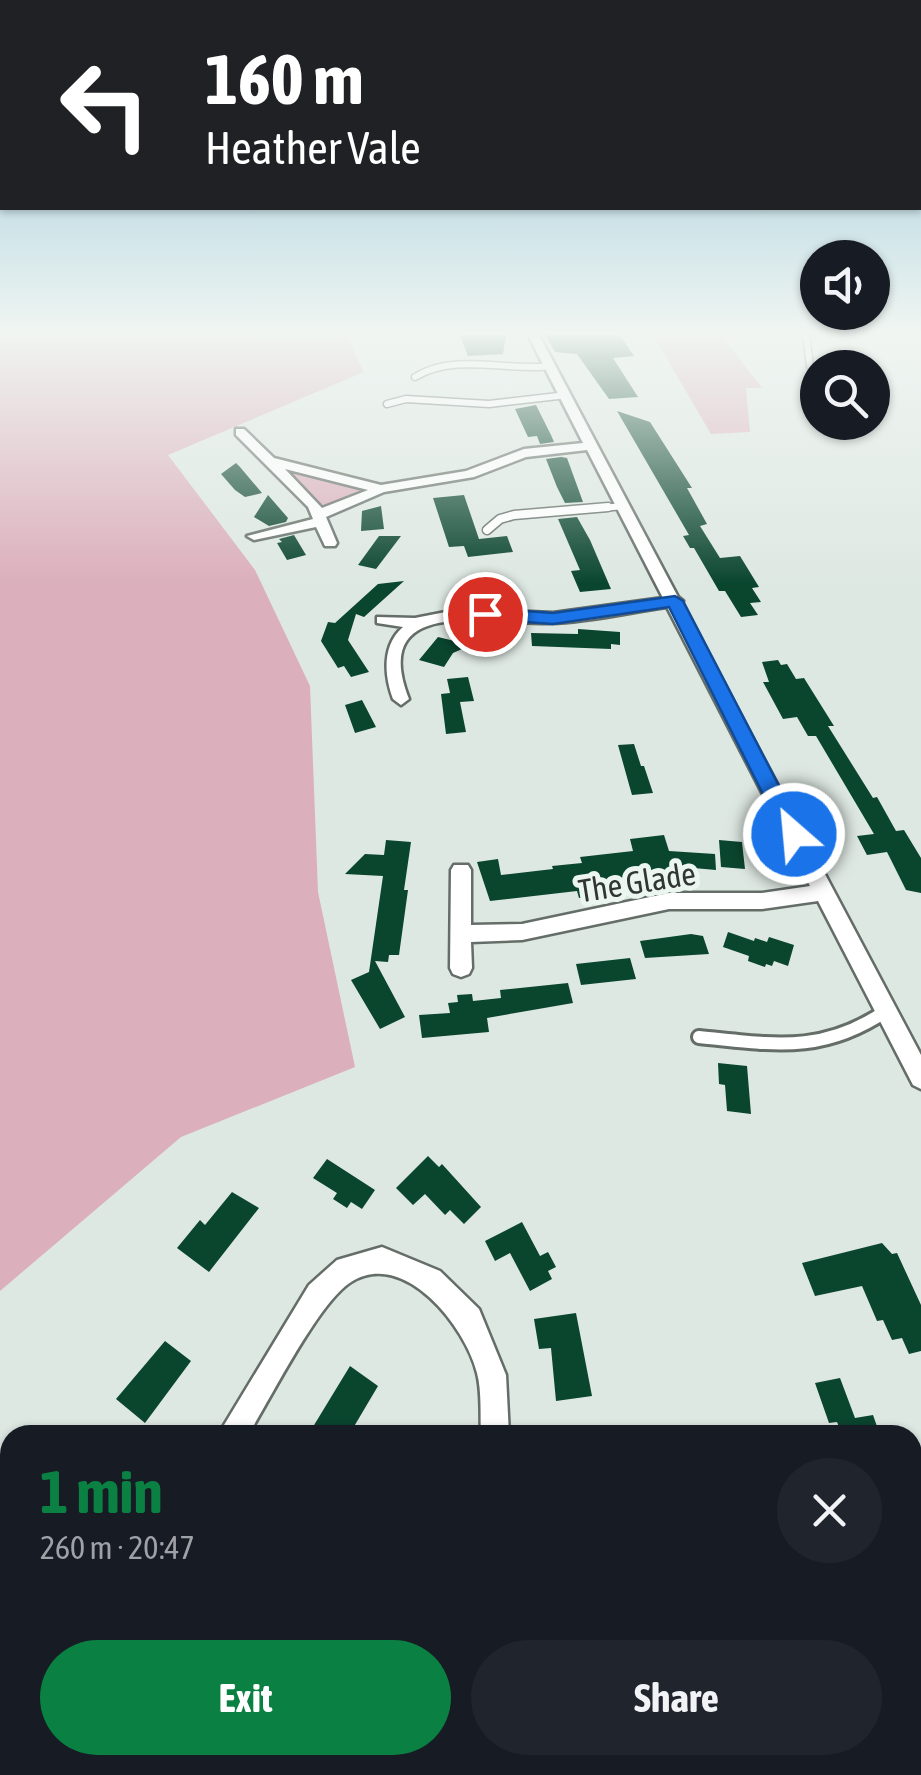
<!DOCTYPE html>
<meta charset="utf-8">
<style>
:root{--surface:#171b24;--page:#20242c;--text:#f1f3f6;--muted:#9ea1a6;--accent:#0b8043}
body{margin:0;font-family:"Asap Condensed",sans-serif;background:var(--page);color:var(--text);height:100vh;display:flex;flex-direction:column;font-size:38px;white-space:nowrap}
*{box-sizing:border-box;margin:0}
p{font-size:32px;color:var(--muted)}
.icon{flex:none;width:55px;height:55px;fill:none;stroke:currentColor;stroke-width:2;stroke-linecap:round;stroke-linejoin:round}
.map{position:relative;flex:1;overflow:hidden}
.drawer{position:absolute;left:0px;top:1425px;width:922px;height:350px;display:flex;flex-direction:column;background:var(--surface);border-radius:30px 30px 0 0;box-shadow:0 2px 8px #0004}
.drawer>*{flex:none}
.hud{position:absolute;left:0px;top:0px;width:922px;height:210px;box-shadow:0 2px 8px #0004;background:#202124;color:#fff;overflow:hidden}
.buttons{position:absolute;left:800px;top:240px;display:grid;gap:20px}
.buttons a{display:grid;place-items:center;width:90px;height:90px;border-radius:50%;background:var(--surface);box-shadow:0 2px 8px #0004;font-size:50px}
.pin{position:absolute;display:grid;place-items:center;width:85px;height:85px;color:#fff;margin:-42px;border:5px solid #fff;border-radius:50%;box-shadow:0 2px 10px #0007}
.me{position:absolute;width:110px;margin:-55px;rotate:333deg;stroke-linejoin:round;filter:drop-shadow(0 0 8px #0008)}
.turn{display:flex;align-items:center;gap:35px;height:210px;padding:0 40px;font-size:45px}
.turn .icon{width:130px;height:130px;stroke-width:2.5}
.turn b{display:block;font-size:70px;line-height:85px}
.round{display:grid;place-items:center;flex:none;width:105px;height:105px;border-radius:52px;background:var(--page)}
.headline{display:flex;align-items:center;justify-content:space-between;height:170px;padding:0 40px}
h1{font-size:60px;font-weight:700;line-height:75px;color:var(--accent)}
.button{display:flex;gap:20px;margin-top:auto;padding:20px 40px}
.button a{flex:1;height:115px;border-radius:60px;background:var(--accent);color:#fff;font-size:40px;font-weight:700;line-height:115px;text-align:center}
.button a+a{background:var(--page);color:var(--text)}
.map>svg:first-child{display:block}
.green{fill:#dbafbc}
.building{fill:#0a452e}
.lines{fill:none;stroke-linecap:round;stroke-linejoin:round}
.service-far2-casing{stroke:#646d68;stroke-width:9}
.service-far1-casing{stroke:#646d68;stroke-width:11}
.service-casing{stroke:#646d68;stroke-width:18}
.minor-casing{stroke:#646d68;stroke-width:5}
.service-far2{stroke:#fff;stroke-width:6}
.service-far1{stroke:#fff;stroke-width:8}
.service{stroke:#fff;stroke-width:12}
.minor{fill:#fff;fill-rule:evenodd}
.route{fill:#1a73e8;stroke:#114b97;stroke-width:2.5}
.labels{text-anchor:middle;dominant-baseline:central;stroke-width:10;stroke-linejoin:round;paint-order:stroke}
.street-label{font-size:32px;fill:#323633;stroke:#ecf6f0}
</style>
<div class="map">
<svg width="921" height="1775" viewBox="0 0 921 1775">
<rect width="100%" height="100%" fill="#dee8e3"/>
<path class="green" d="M5,335H346L364,372L168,455L255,570L310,686L318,892L355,1067L181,1137L0,1291V338Z
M653,335H721L762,388H746L750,432L711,434Z
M296,471L361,486L363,492L324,507L288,475Z"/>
<path class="building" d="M460,335H506L503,354L468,356Z
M545,335H620L634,356L613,358L638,397L609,399L577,354L555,352Z
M536,405L551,435L554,442L540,444L537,436L528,437L515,409Z
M617,411L650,422L692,488H687L707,524L700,526L720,558L740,556L759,587L752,588L761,602L750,603L758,615L741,617L725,591H719L694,548H690L683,536L689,535Z
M561,457L567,458L583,502L565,503L557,487L546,459Z
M236,463L240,467L262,493L245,497L235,490L221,474Z
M268,495L288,518L286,522L269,526L254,517Z
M464,495L479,539L507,536L513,552L468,557L464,546L449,547L433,498Z
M381,506L384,529L361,531L362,511Z
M577,517L590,540L611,589L580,592L571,571L580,570L558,519Z
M294,535L306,555L287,560L277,543L282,542L279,539Z
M379,536H401L376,569L358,565Z
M404,581L364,617L356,614L348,640L369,672L351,677L344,666L338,668L321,641L328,622L335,623L378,584Z
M578,629L620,632V645L611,644V649L532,646L531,633L578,634Z
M438,637L471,645L453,653L444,667L419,660Z
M778,660L781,665L787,664L796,679L804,678L834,726H828L873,798L877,797L896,831L904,830L921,858V893L906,890L887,852L867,855L857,836L874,834L816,736H808L797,717L783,719L763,682H769L762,662Z
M468,677L474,701L460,702L466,732L446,734L441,694L450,693L447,679Z
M362,700L376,727L355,733L345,705Z
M634,744L641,766H644L653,793L632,795L630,788L618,745Z
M664,835L669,851L715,854L716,870L682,867L683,870L651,873L653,880L594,891L596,896L579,898L577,891L490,901L477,862L498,859L501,875L553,869L552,866L582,863L580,857L633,851L630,839Z
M386,840L411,842L404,890H408L399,955H389L388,962L375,961L405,1017L380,1029L351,980L369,972L383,876L345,874L365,854L384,855Z
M719,840L742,842L745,869L721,867Z
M728,932L754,941L755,938L767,942L769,937L794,945L788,966L774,961L772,966L766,964L765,967L748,961L749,956L723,947Z
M691,934L703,936L709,954L645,958L640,941Z
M630,958L636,979L581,985L576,964Z
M568,983L573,1003L487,1018L489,1032L422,1038L419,1015L450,1013L448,1003L458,1002L457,995L472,994L473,1001L501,998L500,990Z
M718,1063L747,1066L751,1114L727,1111L725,1085L719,1084Z
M428,1156L439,1167L442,1164L481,1207L464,1224L450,1210L445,1215L425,1194L413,1205L396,1188Z
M327,1159L375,1190L362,1209L351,1202L347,1208L333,1199L337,1193L313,1178Z
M232,1192L259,1208L209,1272L177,1248L200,1220L205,1225Z
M522,1222L540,1256L548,1252L556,1267L548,1271L552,1279L530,1291L510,1253L495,1261L485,1241Z
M882,1243L892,1254L897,1253L921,1305V1351L909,1354L902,1338L892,1340L883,1320L877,1321L862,1286L815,1296L802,1263Z
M576,1313L592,1396L556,1401L551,1348L539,1349L534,1319Z
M165,1341L191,1361L145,1423L116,1399Z
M350,1366L378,1386L349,1435H308Z
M840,1378L855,1418L873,1415L880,1435H842L837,1422L829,1423L815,1383Z"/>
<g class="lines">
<g class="service-far2-casing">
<path id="service-far2" d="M806,335L810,366
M415,377C456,352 507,372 552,366
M387,404L406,399L489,404L567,395
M577,510L625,506"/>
</g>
<g class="service-far1-casing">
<path id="service-far1" d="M487,530L500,519L514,515L608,507"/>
</g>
<g class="service-casing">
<path id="service" d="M699,1037C772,1044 821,1055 886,1011"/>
</g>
<g class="minor-casing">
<path id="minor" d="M528,335H539L678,597L683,601L681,603L921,1055V1089L913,1085L818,901L762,909H669L522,940L471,942L472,968L469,974L461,977L453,974L450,968L451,870L454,865H468L471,870V925L522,924L669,893H762L810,886L667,607C629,612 590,622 551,623C495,625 367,593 409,699L401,705L393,699C384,675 382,645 403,627L377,623V617L415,618L461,609L553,613L663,598L587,450L526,457L474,477L384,492L326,517L337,543L335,546H325L316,527L254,540L247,536L313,519L308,507L236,435V429H244L274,458L381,485L466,471L524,449L583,443ZM285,469L368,490L322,508Z
M382,1247L440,1271L479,1309L506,1375L509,1435H481C480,1416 482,1392 477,1373C466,1328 405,1248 351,1282C318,1303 271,1398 248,1435H218L309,1285L337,1260Z
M11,1765H46L42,1775H7Z
M482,1765H516V1775H482Z"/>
</g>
<use href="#service-far2" class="service-far2"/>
<use href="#service-far1" class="service-far1"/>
<use href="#service" class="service"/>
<use href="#minor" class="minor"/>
</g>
<linearGradient id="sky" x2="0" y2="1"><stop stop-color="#89c1d4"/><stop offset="0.57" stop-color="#f0f5f2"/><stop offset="1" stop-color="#f0f5f2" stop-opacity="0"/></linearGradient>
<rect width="921" height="584" fill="url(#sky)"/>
<path class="route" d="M675,596L683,601L804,834L801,840H786L669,607L553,624L485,619L476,614L485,608L553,613Z"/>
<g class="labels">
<g class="street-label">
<text transform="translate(637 882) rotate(-9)">The Glade</text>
</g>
</g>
</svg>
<div class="buttons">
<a><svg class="icon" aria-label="sound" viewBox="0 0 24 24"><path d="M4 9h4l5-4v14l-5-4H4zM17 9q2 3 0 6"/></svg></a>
<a><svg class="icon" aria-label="search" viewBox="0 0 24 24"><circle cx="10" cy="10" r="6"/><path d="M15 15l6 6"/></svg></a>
</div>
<div class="pin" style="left:485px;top:614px;background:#d93025"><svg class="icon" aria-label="arrive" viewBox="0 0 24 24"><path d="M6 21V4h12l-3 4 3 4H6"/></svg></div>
<svg class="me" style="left:794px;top:834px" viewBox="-20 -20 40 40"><circle r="17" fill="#1a73e8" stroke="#fff" stroke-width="3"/><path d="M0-11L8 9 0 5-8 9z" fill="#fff"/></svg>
<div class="hud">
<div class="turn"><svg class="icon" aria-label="left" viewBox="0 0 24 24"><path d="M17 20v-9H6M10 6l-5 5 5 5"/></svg><div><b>160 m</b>Heather Vale</div></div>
</div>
<section class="drawer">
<div class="headline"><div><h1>1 min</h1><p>260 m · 20:47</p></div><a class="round"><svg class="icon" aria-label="close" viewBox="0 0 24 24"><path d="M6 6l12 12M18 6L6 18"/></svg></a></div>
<div class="button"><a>Exit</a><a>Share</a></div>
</section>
</div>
